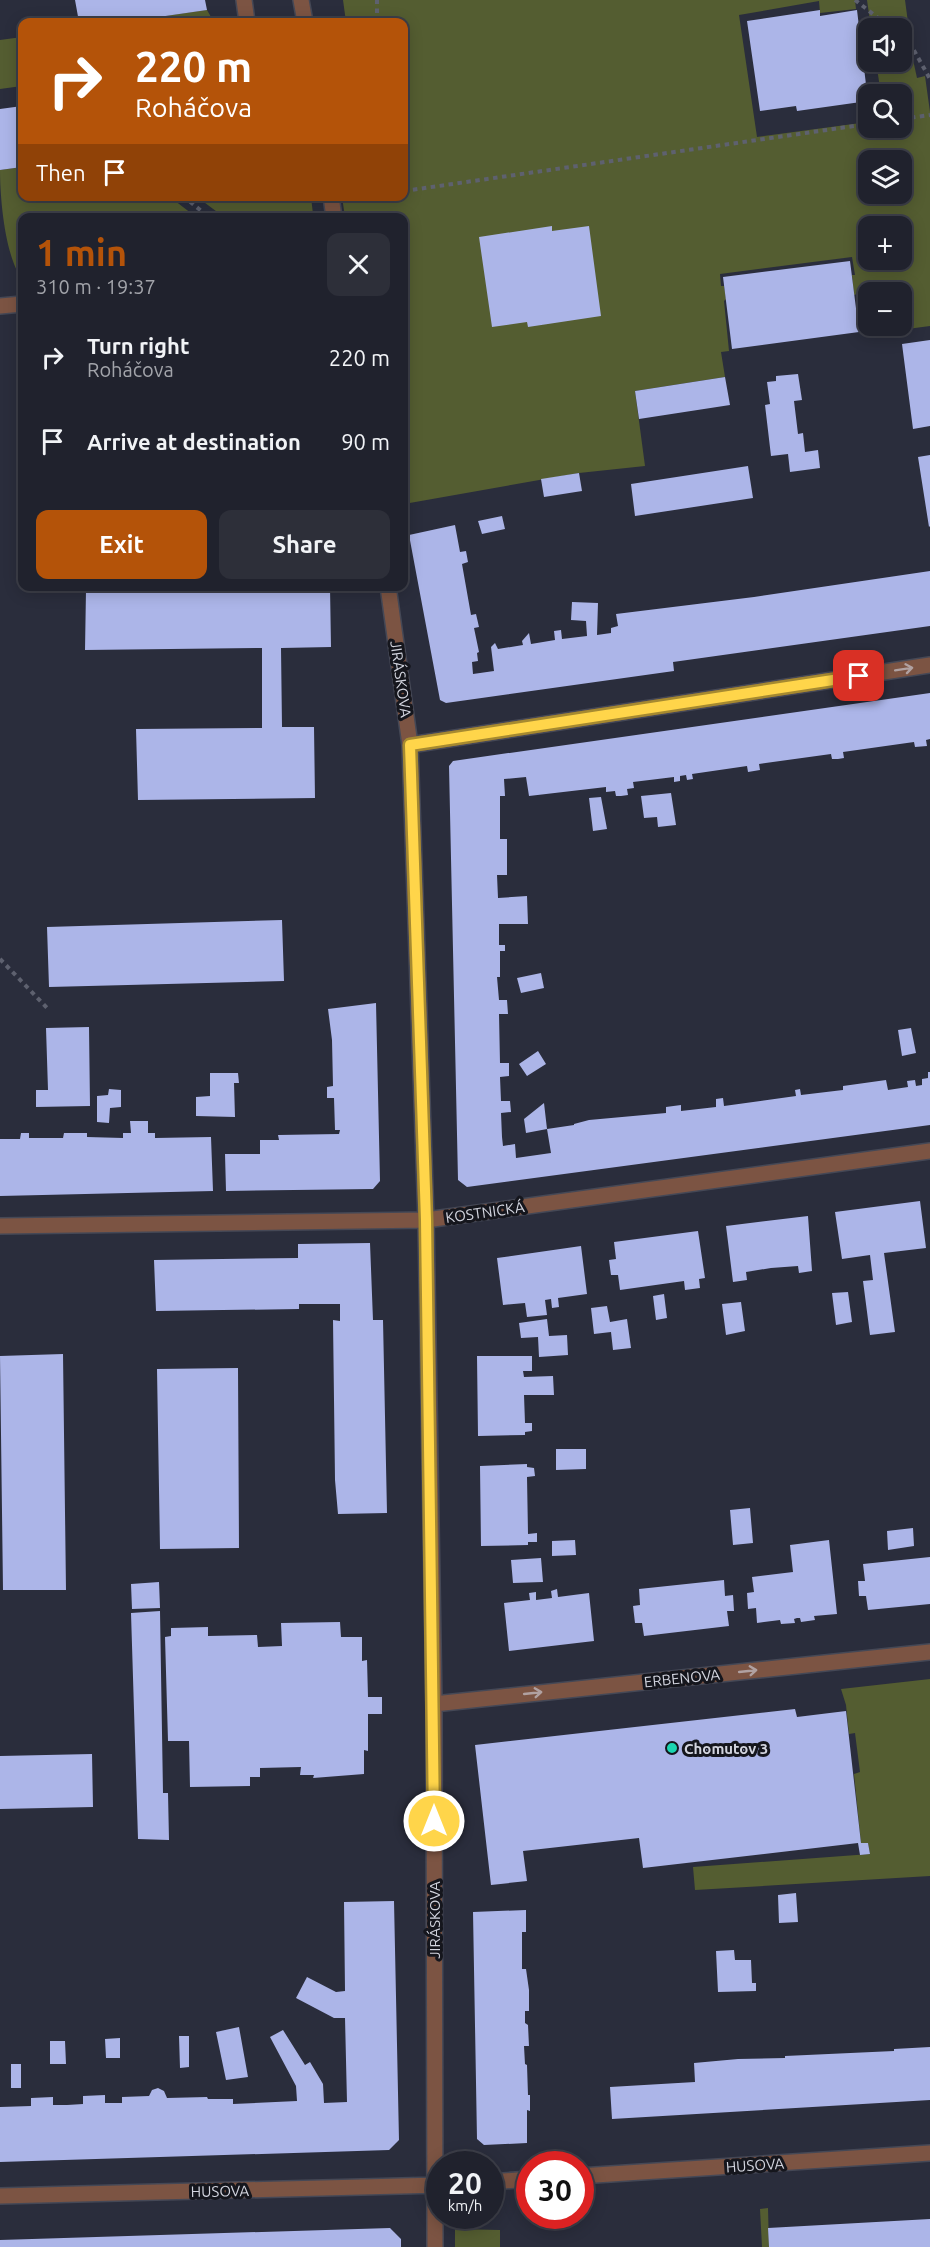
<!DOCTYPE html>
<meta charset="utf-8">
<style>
:root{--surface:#20222d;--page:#2d2f39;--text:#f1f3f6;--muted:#a2a4aa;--line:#3d3f49;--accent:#b45309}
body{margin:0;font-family:Ubuntu,sans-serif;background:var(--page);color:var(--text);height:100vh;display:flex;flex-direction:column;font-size:22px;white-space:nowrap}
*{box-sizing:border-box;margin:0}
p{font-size:20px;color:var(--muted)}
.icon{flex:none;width:33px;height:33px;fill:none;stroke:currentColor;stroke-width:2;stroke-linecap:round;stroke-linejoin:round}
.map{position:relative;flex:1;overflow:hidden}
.details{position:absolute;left:18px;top:213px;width:390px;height:378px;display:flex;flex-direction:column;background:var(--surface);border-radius:12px;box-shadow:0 3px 15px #0003,0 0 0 2px var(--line)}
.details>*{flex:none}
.hud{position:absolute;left:18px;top:18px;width:390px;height:183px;border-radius:12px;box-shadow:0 3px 15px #0003,0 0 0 2px var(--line);background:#b45309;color:#fff;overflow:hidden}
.buttons{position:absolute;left:858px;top:18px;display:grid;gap:12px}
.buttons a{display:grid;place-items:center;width:54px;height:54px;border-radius:12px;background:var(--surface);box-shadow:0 3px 15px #0003,0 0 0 2px var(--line);font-size:30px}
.speed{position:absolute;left:426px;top:2151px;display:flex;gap:12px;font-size:30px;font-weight:700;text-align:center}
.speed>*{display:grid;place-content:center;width:78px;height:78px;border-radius:50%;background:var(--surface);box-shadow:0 3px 15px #0003,0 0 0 2px var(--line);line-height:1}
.speed small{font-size:15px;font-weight:400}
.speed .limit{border:9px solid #d22;background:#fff;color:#111}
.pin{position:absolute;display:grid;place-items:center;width:51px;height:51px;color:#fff;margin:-26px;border-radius:12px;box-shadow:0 3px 9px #0006}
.me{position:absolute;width:66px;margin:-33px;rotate:0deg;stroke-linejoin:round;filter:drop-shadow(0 0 4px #0008)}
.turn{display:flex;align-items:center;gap:21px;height:126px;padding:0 18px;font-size:27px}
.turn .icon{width:78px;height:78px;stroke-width:2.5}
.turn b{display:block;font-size:42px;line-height:51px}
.then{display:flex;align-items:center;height:57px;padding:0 18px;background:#0003;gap:12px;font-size:22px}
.round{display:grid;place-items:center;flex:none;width:63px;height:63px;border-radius:12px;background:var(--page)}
.head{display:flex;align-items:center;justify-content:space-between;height:102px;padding:0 18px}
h1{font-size:36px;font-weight:600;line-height:45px;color:var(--accent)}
.primary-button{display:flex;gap:12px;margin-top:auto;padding:12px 18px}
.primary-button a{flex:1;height:69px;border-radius:12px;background:var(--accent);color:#fff;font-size:24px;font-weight:600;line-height:69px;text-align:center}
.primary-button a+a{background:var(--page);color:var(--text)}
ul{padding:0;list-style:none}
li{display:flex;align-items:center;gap:18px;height:84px;padding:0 18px}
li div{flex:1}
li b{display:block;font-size:22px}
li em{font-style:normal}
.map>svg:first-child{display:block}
.green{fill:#545d31;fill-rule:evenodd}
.building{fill:#acb5e8}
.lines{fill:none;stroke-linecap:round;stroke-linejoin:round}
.service-casing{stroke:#454856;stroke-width:18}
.minor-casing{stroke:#454856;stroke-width:18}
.path{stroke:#5e616f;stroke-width:4;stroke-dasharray:4.5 4.5;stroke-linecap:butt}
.service{stroke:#7c5443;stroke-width:15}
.minor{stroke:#7c5443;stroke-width:15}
.oneway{stroke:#b0a1a1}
.route-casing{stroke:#a68a30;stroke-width:15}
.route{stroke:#ffd54a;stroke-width:10}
.poi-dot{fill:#1bd5b1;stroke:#15161d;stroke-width:2}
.labels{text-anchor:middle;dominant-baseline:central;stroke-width:6;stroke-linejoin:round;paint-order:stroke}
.street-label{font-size:15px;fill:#d3d5df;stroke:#15161d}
.poi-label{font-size:15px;font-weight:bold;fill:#d3d5df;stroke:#15161d;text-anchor:start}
</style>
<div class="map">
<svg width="930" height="2247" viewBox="0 0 930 2247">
<rect width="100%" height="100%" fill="#2a2d3c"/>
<path class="green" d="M343,0H855L856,9L820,13L819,1L739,15L757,137L868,122V128H902V94H881L876,62H902V56L912,55L917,78L925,76L930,112V326L862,335L857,294L854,295L852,275H855L852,257L720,274L721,286H724L726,299L724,301L729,351L721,352L725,377L635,391L645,466L579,473L404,504V218L345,217L342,197L404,196V22H346ZM868,160H902V194H868ZM868,226H902V260H868ZM868,292H902V326H868Z
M867,0H905L911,45L902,46V28H871Z
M207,10L214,22H124L206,10Z
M22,37V86L0,89V40Z
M22,167V196L170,197L196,217L22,218V279C5,256 0,199 0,170Z
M197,197H311L313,214L288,218L224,217Z
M930,1679V1876L695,1890L693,1867L870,1854L868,1843H861L854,1774L860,1772L855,1733L849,1734L846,1705L841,1689Z
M768,2208L769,2247H762L760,2209Z
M455,2229L500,2230V2247H455Z"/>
<path class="building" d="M75,0H205L207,10L124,22H79Z
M820,10V16L857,10L868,101L797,111L796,106L760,111L747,21Z
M22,106V167L0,170V109Z
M552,226V231L589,226L601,316L528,327L527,322L492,327L479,237Z
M850,261L859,332L732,349L723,277Z
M930,340V426L913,429L902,344Z
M798,374L802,400L794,401L798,434L803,433L805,452L818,450L820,468L790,472L788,454L771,456L765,405L770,404L767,382L776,381V376Z
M725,377L730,405L639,419L635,391Z
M930,455V526L929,527L918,457Z
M748,466L753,498L635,516L631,484Z
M579,473L582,491L544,497L541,479Z
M502,516L505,529L482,534L478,521Z
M455,525L460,552L466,551L468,562L462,564L471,615L476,614L479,627L474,628L479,652L477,653L478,661L472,662L473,674L494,671L491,647L495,643L498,649L523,645L522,641L529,633L531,644L555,640L554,631L561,630L562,639L587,636L586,621L571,620L572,602L598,603L597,635L611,633V628L618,626L616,614L754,597L930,571V626L673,662L674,671L446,703L440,700L409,535Z
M227,586L330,587L331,647L281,648L282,727H314L315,798L138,800L136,729L262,728V648L85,650L86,590L227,588Z
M930,693V739L926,740L927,746L915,747L914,742L843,752L844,758L838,759H832L831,754L759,764L760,770L748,772L747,766L692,774L693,779L687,780L686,775L680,776V781L674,782V777L633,782L634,788L627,789L628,795L621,796H616L615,791L606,792V787L529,796L526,777L504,779L505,796H500V839H507V875H497L498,898L527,896L528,924H499V945H505V951H500V977H497L499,1000H507L508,1014H499L500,1063H509V1076L500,1077L501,1101H510L511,1112L501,1113L502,1137L503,1146L515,1144L516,1158L551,1153L547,1129L526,1133L524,1119L544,1103L547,1129L574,1125V1124L589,1120L666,1113V1107L681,1105V1111L716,1107V1099L723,1098L724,1106L796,1096L795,1090L800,1089L801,1095L843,1090V1086L886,1080L888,1090L908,1087L907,1081L915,1080L916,1086L922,1085V1079L928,1078V1072H930V1125L467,1187L458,1180L449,766L453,761Z
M671,793L676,825L658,827L657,817L644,818L641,796Z
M601,797L607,829L593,831L589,798Z
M282,920L284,981L49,987L47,927Z
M541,973L544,988L521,993L517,978Z
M376,1003L380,1181L373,1189L226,1191L225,1154H260V1140H279L278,1135L339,1134L340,1130H335L334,1098H327V1087L333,1086L332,1040L328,1009Z
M89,1027L90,1106L36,1107V1090H48L46,1028Z
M911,1028L916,1053L902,1056L898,1030Z
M538,1051L546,1064L527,1076L519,1064Z
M210,1073H238L239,1083H234L235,1117L196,1116V1097L210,1096Z
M109,1089L121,1090V1107L110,1108L109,1123L97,1122V1096L108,1095Z
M130,1121H148V1133H155V1138L211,1137L213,1191L0,1196V1139H20L21,1133H29V1138H63L64,1133H87V1137L123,1138V1133H131Z
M920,1201L926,1248L884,1253L895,1332L870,1335L863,1281L873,1280L870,1255L842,1259L835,1212Z
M808,1216L812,1271L799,1273L798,1266L771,1268L746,1272L747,1280L733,1282L726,1226Z
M698,1231L705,1278L699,1279L700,1288L685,1290L684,1281L620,1290L618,1275H611L609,1260L616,1259L614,1242Z
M370,1243L373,1320H383L387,1513L338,1514L335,1480L333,1320L340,1321V1304H299V1309L156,1311L154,1260L298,1258V1244Z
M581,1246L587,1294L558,1298L559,1307L552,1308L551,1299L545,1300L547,1315L527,1317L525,1303L503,1305L497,1258Z
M848,1292L852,1322L836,1325L832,1293Z
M664,1294L667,1318L656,1320L653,1296Z
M741,1302L745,1331L726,1335L722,1304Z
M607,1306L610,1322L627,1319L631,1348L613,1350L611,1332L594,1334L591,1308Z
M547,1319L549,1336L567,1335L568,1355L539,1357L538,1337L521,1338L519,1323Z
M63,1354L66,1590H3L0,1356Z
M477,1356H532V1371H523L524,1377L553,1376L554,1395H524L525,1423H532V1431L525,1432V1435L478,1436Z
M238,1368L239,1548L160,1549L157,1369Z
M556,1449H586V1469L556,1470Z
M527,1464V1467L534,1468L535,1476L527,1477L528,1534L537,1533V1542H528V1545L481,1546L480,1466Z
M750,1508L753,1543L733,1545L730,1510Z
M913,1528L914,1546L888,1550L887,1531Z
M575,1540L576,1555L552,1556V1541Z
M829,1540L837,1614L814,1616L815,1620L801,1622L800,1618H797L794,1619L795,1623L781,1624L780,1620L757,1623L756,1608L748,1609L747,1593L754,1592L752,1577L793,1572L790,1545Z
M930,1557V1604L868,1610L866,1596H859L858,1581H865L863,1564Z
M541,1558L543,1582L513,1583L511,1560Z
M724,1580L725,1596L733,1595L734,1611H727L729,1626L644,1636L642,1623H635L633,1606L640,1605L639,1589Z
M159,1582L160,1608L132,1609L131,1584Z
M557,1589L558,1597L589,1593L594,1641L509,1651L504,1603L530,1600L529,1593L536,1592V1600L552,1598L551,1591Z
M160,1611L163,1793H168L169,1840L138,1839L131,1613Z
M340,1622L341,1637H362V1661L367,1660L368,1697H382V1714H368V1751L364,1750V1774L313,1778L314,1775H300L301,1767L260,1768V1777H250V1786L190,1787L189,1741H168L165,1637L171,1636V1628L208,1627V1636L257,1635L258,1647L282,1646L281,1623Z
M795,1709L797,1717L846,1711L861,1843H868L870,1854L860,1855L858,1843L643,1868L639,1838L523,1851L527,1881L491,1885L475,1745Z
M92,1754L93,1807L0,1809V1756Z
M796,1893L798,1922L779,1923L778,1895Z
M394,1901L399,2140L389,2150L0,2162V2107L31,2106V2098L53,2097V2105H67L83,2104V2096L105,2095V2103H122V2097L149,2096L152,2090L158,2088L164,2091L167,2098L207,2097L208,2099H233V2104L297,2101L296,2086L270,2037L283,2030L305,2065L310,2062L323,2084L324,2103L347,2102L345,2018H334L296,1998L307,1977L336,1992L345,1991L344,1902Z
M526,1910V1932H522V1969H526L529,1990V2011H525V2023L528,2025L529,2046H524L525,2064L527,2065L528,2095H530V2111L527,2110V2143L484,2145L477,2139L473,1912Z
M734,1950L735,1960H751L752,1983H756V1991L718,1992L716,1951Z
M239,2027L248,2077L226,2080L216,2032Z
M179,2036H189V2067L180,2068Z
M120,2038V2058H106L105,2039Z
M50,2041H65L66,2064H50Z
M930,2047V2100L612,2119L610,2087L695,2082L694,2063L738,2059L785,2058V2056L894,2051V2049Z
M11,2064H21V2088H11Z
M930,2219V2247H769L768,2228Z
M390,2228L401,2239V2247H0V2240Z"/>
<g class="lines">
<g class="service-casing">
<path id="service" d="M244,0L247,22"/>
</g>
<g class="minor-casing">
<path id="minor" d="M301,0L305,22
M331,196L334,218
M0,306L22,304
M388,586L410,745L426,1220L434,1704L435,2247
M410,745L930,665
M0,1226L426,1220L930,1151
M434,1704L930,1652
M580,2176L930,2153
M490,2182L530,2179
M0,2196L440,2185"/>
</g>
<path class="path" d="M855,0L891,28
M377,22V0
M902,37L911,45L930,79
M902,119L930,115
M404,191L868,124
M183,196L210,218
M354,199L369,196
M0,959L47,1008"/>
<use href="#service" class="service"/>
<use href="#minor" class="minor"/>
</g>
<defs><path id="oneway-shaft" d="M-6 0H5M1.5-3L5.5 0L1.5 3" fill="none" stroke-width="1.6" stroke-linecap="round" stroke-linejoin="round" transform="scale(1.5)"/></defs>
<g class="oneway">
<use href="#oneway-shaft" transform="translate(904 669) rotate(-9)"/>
<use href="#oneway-shaft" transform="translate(748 1671) rotate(-6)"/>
<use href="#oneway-shaft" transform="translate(533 1693) rotate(-6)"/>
</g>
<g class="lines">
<g class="route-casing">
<path id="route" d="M434,1821L426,1220L410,745L859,676"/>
</g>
<use href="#route" class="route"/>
</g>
<circle class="poi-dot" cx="672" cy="1748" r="6"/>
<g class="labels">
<g class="street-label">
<text transform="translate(401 679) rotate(82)">JIRÁSKOVA</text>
<text transform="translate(485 1212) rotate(-8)">KOSTNICKÁ</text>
<text transform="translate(682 1678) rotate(-6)">ERBENOVA</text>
<text transform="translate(434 1920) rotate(-90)">JIRÁSKOVA</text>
<text transform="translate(755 2165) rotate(-4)">HUSOVA</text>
<text transform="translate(220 2191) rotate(-1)">HUSOVA</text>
</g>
<g class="poi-label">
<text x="684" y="1748">Chomutov 3</text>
</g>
</g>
</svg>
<div class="buttons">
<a><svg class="icon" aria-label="sound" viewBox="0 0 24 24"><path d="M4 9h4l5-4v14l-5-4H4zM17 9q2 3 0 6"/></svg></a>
<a><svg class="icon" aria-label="search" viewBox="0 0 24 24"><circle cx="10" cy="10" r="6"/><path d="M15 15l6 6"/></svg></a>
<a><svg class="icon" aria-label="layers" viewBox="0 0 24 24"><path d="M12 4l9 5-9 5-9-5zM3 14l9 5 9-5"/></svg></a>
<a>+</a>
<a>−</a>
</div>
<div class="speed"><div>20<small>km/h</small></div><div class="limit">30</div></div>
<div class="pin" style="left:859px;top:676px;background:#d93025"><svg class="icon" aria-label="arrive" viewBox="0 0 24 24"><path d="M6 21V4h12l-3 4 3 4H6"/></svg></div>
<svg class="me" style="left:434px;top:1821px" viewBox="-20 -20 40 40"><circle r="17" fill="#ffd54a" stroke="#fff" stroke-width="3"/><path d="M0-11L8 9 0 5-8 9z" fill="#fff"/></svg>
<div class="hud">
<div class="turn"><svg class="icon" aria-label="right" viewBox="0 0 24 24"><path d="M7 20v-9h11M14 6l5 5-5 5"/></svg><div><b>220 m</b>Roháčova</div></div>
<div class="then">Then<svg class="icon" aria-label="arrive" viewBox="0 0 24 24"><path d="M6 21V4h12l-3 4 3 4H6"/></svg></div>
</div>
<section class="details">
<div class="head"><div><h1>1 min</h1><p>310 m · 19:37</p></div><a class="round"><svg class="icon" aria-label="close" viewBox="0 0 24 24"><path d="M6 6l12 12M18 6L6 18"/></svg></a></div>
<ul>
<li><svg class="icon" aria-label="right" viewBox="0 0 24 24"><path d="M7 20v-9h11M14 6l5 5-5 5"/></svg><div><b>Turn right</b><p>Roháčova</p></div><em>220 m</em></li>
<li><svg class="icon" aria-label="arrive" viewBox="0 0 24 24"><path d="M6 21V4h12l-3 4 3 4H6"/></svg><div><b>Arrive at destination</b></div><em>90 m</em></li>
</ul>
<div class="primary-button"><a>Exit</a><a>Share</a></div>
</section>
</div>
